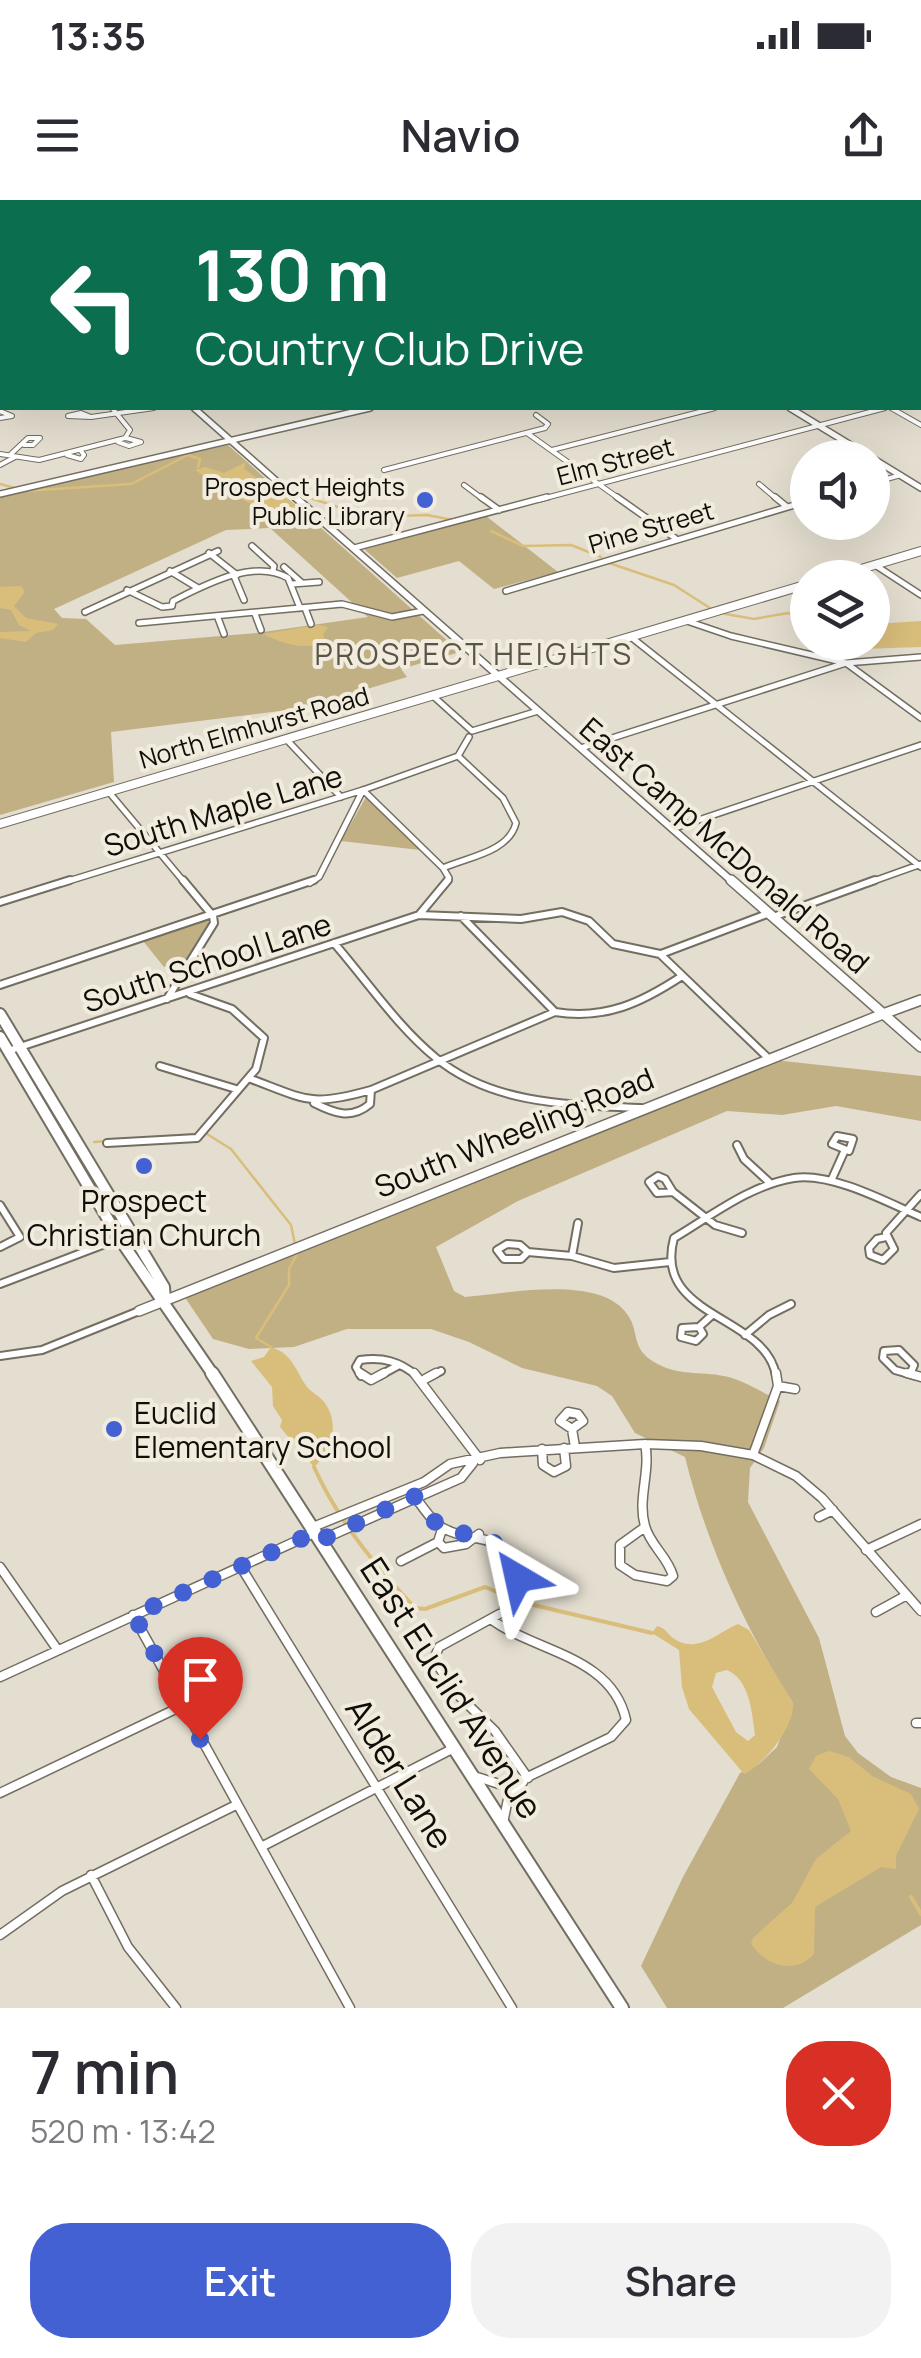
<!DOCTYPE html>
<meta charset="utf-8">
<style>
:root{--surface:#fff;--page:#f2f2f3;--text:#2b2b33;--muted:#7c7c81;--accent:#4461d4}
body{margin:0;font-family:Manrope,sans-serif;background:var(--page);color:var(--text);height:100vh;display:flex;flex-direction:column;font-size:38px;white-space:nowrap}
*{box-sizing:border-box;margin:0}
p{font-size:32px;color:var(--muted)}
.icon{flex:none;width:55px;height:55px;fill:none;stroke:currentColor;stroke-width:2;stroke-linecap:round;stroke-linejoin:round}
.map{position:relative;height:1808px;overflow:hidden}
.side{display:flex;flex-direction:column;background:var(--surface);flex:1}
.side>*{flex:none}
.hud{position:absolute;left:0px;top:0px;width:922px;height:210px;box-shadow:0 10px 40px #0002;background:#0b6e4f;color:#fff;overflow:hidden}
.controls{position:absolute;left:790px;top:240px;display:grid;gap:20px}
.controls a{display:grid;place-items:center;width:100px;height:100px;border-radius:50%;background:var(--surface);box-shadow:0 10px 40px #0002;font-size:50px}
.pin{position:absolute;display:grid;place-items:center;width:85px;height:85px;color:#fff;margin:-102px -42px;border-radius:50% 50% 50% 0;rotate:-45deg;box-shadow:0 0 10px #0007}
.pin .icon{rotate:45deg}
.me{position:absolute;width:110px;margin:-55px;rotate:324deg;stroke-linejoin:round;filter:drop-shadow(0 0 8px #0008)}
.turn{display:flex;align-items:center;gap:35px;height:210px;padding:0 30px;font-size:45px}
.turn .icon{width:130px;height:130px;stroke-width:2.5}
.turn b{display:block;font-size:70px;line-height:85px}
.round{display:grid;place-items:center;flex:none;width:105px;height:105px;border-radius:40px;background:var(--page)}
.overview{display:flex;align-items:center;justify-content:space-between;height:170px;padding:0 30px}
h1{font-size:60px;font-weight:600;line-height:75px}
.action{display:flex;gap:20px;margin-top:auto;padding:20px 30px}
.action a{flex:1;height:115px;border-radius:40px;background:var(--accent);color:#fff;font-size:40px;font-weight:600;line-height:115px;text-align:center}
.action a+a{background:var(--page);color:var(--text)}
.status{display:flex;justify-content:space-between;align-items:center;height:70px;padding:0 50px;background:var(--surface);direction:ltr}
.status svg{height:28px;fill:currentColor}
header{display:flex;justify-content:space-between;align-items:center;height:130px;padding:0 30px;background:var(--surface);font-size:45px;font-weight:600}
.map>svg:first-child{display:block}
.green{fill:#c1b084;fill-rule:evenodd}
.water{fill:#d9be7b;fill-rule:evenodd}
.lines{fill:none;stroke-linecap:round;stroke-linejoin:round}
.stream-far1{stroke:#d9be7b;stroke-width:2.5}
.stream{stroke:#d9be7b;stroke-width:4}
.minor-far3-casing{stroke:#736e61;stroke-width:6}
.minor-far2-casing{stroke:#736e61;stroke-width:8}
.minor-far1-casing{stroke:#736e61;stroke-width:10}
.minor-casing{stroke:#736e61;stroke-width:11}
.tertiary-far1-casing{stroke:#736e61;stroke-width:8}
.tertiary-casing{stroke:#736e61;stroke-width:12}
.secondary-far2-casing{stroke:#736e61;stroke-width:8}
.secondary-far1-casing{stroke:#736e61;stroke-width:9}
.secondary-casing{stroke:#736e61;stroke-width:12}
.primary-far2-casing{stroke:#736e61;stroke-width:10}
.primary-far1-casing{stroke:#736e61;stroke-width:14}
.primary-casing{stroke:#736e61;stroke-width:16}
.minor-far3{stroke:#fff;stroke-width:4}
.minor-far2{stroke:#fff;stroke-width:5}
.minor-far1{stroke:#fff;stroke-width:6}
.minor{stroke:#fff;stroke-width:8}
.tertiary-far1{stroke:#fff;stroke-width:5}
.tertiary{stroke:#fff;stroke-width:9}
.secondary-far2{stroke:#fff;stroke-width:5}
.secondary-far1{stroke:#fff;stroke-width:6}
.secondary{stroke:#fff;stroke-width:9}
.primary-far2{stroke:#fff;stroke-width:8}
.primary-far1{stroke:#fff;stroke-width:10}
.primary{stroke:#fff;stroke-width:12}
.route{stroke:#4461d4;stroke-width:18;stroke-dasharray:0 32.4}
.poi-dot{fill:#4461d4;stroke:#f1ecdd;stroke-width:4}
.labels{text-anchor:middle;dominant-baseline:central;stroke-width:8;stroke-linejoin:round;paint-order:stroke}
.far-street-label{font-size:25px;fill:#100e09;stroke:#f1ecdd}
.far-poi-label{font-size:25px;fill:#100e09;stroke:#f1ecdd;text-anchor:end}
.far-quarter-label{font-size:30px;letter-spacing:2.5px;fill:#595447;stroke:#f1ecdd}
.street-label{font-size:30px;fill:#100e09;stroke:#f1ecdd}
.poi-label{font-size:30px;fill:#100e09;stroke:#f1ecdd}
.near-street-label{font-size:35px;fill:#100e09;stroke:#f1ecdd}
</style>
<div class="status"><b>13:35</b><svg viewBox="0 0 49 12"><path d="M0 12V9h3v3zM5 12V6h3v6zM10 12V3h3v9zM15 12V0h3v12zM26 1h20v11H26zM47 4h2v5h-2z"/></svg></div>
<header><svg class="icon" aria-label="menu" viewBox="0 0 24 24"><path d="M4 6h16M4 12h16M4 18h16"/></svg>Navio<svg class="icon" aria-label="share" viewBox="0 0 24 24"><path d="M12 15V3M7 8l5-5 5 5M5 13v7h14v-7"/></svg></header>
<div class="map">
<svg width="921" height="1808" viewBox="0 0 921 1808">
<rect width="100%" height="100%" fill="#e4ded0"/>
<path class="green" d="M228,245L460,452L401,469L407,477L304,508L111,532L114,582L0,615V296ZM270,328L368,417L256,433L115,445L86,419L62,418L54,409L226,330Z
M486,316L558,372L494,389L459,361L397,378L364,349Z
M366,597L370,599L420,650L341,641Z
M205,720L211,723L187,759L164,767L143,741Z
M774,860L921,876V921L836,906L782,915L727,911L518,1001L436,1047L454,1091L465,1097C506,1094 599,1074 627,1114C642,1134 627,1151 664,1167C685,1176 710,1171 732,1178C748,1183 765,1194 780,1201L764,1248L750,1268L748,1302L819,1438L845,1536L858,1553L891,1577L921,1588V1725L783,1808H667L641,1766L683,1677L740,1573L759,1564L777,1547L793,1503C745,1429 706,1343 685,1257L635,1233L612,1196L597,1186L522,1168L469,1142L431,1129H347L294,1147L249,1149L213,1139L184,1096Z"/>
<path class="water" d="M246,262L244,269L293,303L299,313C261,317 225,290 195,270L205,267L224,273Z
M21,386L25,392L14,406L26,418L58,424L53,430L36,433L26,442L0,438V432L31,431L19,425L11,410L0,408V387Z
M921,421V447L861,449L835,443L872,442L873,424Z
M318,425L328,427L323,434L325,441C305,452 282,443 263,434Z
M271,1147C293,1154 295,1170 307,1187C312,1193 320,1196 325,1203C340,1225 332,1250 314,1267L280,1227L282,1220L273,1206L272,1187L251,1161L264,1157Z
M738,1424L749,1430L793,1503C795,1526 764,1565 744,1574L689,1509L682,1487L679,1450L652,1433L657,1426C668,1429 667,1435 676,1440C700,1453 718,1432 738,1424ZM727,1470C750,1480 752,1513 755,1535L748,1541L736,1532L712,1487L716,1473Z
M829,1551L849,1557L872,1576L911,1594L919,1609L896,1656V1669L881,1667L815,1707L814,1754C796,1775 764,1766 751,1743L754,1737L792,1703L816,1659L851,1631L838,1599L809,1569L816,1556Z"/>
<g class="lines">
<path class="stream-far1" d="M0,284L18,289
M24,291L131,284L188,255L200,259L198,267
M310,298L369,317L427,315L453,320
M491,331L523,346L571,345L601,357
M606,362L674,385L710,408
M720,413L754,419L788,413L800,418L796,420L808,428
M207,934L231,949L291,1025L297,1054L289,1069V1085L256,1138L271,1147
M155,937L195,934
M94,942L107,941"/>
<path class="stream" d="M314,1267C339,1322 374,1364 415,1408L425,1409L485,1387L525,1403L652,1433
M911,1697L921,1714"/>
<g class="minor-far3-casing">
<path id="minor-far3" d="M35,2L48,0
M214,2L226,0
M358,2L370,0
M738,2L749,0
M891,208L921,225
M0,211L12,216L0,218
M81,213L91,217L68,216Z
M91,217L154,208
M527,233L621,300
M118,242L129,246L141,242L126,238
M552,250L715,208
M0,254L39,260L125,238L130,230L112,208
M11,254L28,238H40L33,245H24
M67,255L81,259L84,255L81,251
M0,265L15,257
M384,270L545,228L548,224L536,215
M872,283L901,275
M759,284L778,300
M464,285L484,300
M538,300L885,208"/>
</g>
<g class="minor-far2-casing">
<path id="minor-far2" d="M481,297L499,310
M617,297L675,338
M775,297L786,306
M252,346L274,366L273,370
M354,348L547,297
M209,353L237,375
M875,365L921,395
M284,367L301,382
M170,371L198,388
M234,376L244,400
M292,384L319,382
M127,390L162,407L172,406
M506,391L808,301
M172,406L173,401C205,385 254,358 288,378L300,408
M305,408L311,424
M85,412L218,351
M255,414L261,430
M218,418L224,434
M687,421L731,436L846,463L921,457
M139,423L342,404L392,417L423,411
M631,437L921,667
M433,496L472,531L538,511
M286,539L341,597
M581,548L846,463L921,518
M108,591L185,683
M672,629L921,545
M62,683L363,590L458,556
M310,683L319,677L363,590L443,668
M446,683L449,678L443,668C468,657 509,652 516,623L503,598L458,556L469,537
M868,683L921,664"/>
</g>
<g class="minor-far1-casing">
<path id="minor-far1" d="M183,680L213,716
M0,702L70,680
M419,715L448,680
M461,716L555,812C605,820 641,803 682,776
M773,717L875,680
M334,743C367,781 397,826 436,858C493,905 571,905 641,908
M661,754L767,714
M0,785L314,680
M167,799L214,723L213,716
M8,851L419,715L521,719L562,712L589,721L613,744L660,754L768,858
M160,866L236,889
M251,879C307,900 311,907 371,890L555,812
M314,903C334,913 351,920 370,904L371,890
M837,936L853,939L849,951L832,944Z
M107,943L197,938L256,869L264,838L232,809L190,794
M737,945L744,959L769,982
M658,976L665,979L673,992L657,993L649,982Z
M831,981L844,952
M673,992L715,1025L742,1033
M0,1005L20,1037L0,1047
M886,1037L877,1039L869,1048L870,1055L883,1060L894,1049L886,1033L921,994
M507,1044L520,1045L528,1052L521,1059H504L497,1050Z
M528,1052L572,1056L614,1068L670,1062
M572,1056L578,1023
M0,1084L118,1039
M699,1127L703,1134L696,1141L681,1137L682,1128Z
M699,1127L711,1116
M745,1135L769,1115L791,1104
M0,1156L42,1150L139,1111
M911,1172L914,1165L899,1150L884,1151L883,1158L895,1170L916,1176
M361,1176L356,1167L360,1160C383,1157 399,1161 417,1176
M379,1176L399,1165
M431,1176L441,1171
M776,1176C767,1115 652,1118 674,1038C711,1016 750,985 794,978C831,972 887,1002 921,1017"/>
</g>
<g class="minor-casing">
<path id="minor" d="M360,1173L371,1180L384,1173
M414,1173L480,1260
M907,1173L921,1177
M425,1179L436,1173
M778,1186L795,1189
M568,1212L578,1214L583,1221L572,1229L560,1221Z
M572,1229L575,1247
M645,1244C651,1271 637,1299 645,1326C650,1345 668,1357 673,1376L667,1381L635,1375L620,1365V1345L645,1327
M542,1249L543,1265L554,1272L566,1266L564,1248
M753,1255L778,1186L776,1173
M411,1292C420,1302 431,1322 443,1328C480,1348 496,1324 518,1377L503,1412L439,1447L434,1459L455,1492L495,1531L528,1578
M819,1317L833,1310
M313,1327L424,1282L450,1264L500,1253L645,1244L701,1246L753,1255L796,1276L822,1298L921,1411
M442,1329L438,1342L444,1348L466,1344L479,1334
M321,1340L461,1278L473,1263
M866,1350L921,1324
M401,1361L438,1342
M0,1367L57,1449
M241,1367L512,1808
M876,1412L907,1395
M133,1415L350,1808
M0,1477L316,1332
M916,1523H921
M474,1576L499,1584L515,1583L611,1537L626,1520C612,1456 536,1452 492,1420
M0,1593L182,1506
M503,1623L508,1599L523,1582
M261,1647L454,1548
M91,1675L128,1747L176,1808
M0,1735L62,1691L236,1605"/>
</g>
<g class="tertiary-far1-casing">
<path id="tertiary-far1" d="M458,0L462,2
M790,208L872,258
M872,258L921,288"/>
</g>
<g class="tertiary-casing">
<path id="tertiary" d="M139,1111L883,814"/>
</g>
<g class="secondary-far2-casing">
<path id="secondary-far2" d="M194,208L298,300
M0,294L370,208"/>
</g>
<g class="secondary-far1-casing">
<path id="secondary-far1" d="M295,297L734,683"/>
</g>
<g class="secondary-casing">
<path id="secondary" d="M731,680L921,847
M883,814L921,800"/>
</g>
<g class="primary-far2-casing">
<path id="primary-far2" d="M831,378L921,351
M0,624L808,384"/>
</g>
<g class="primary-far1-casing">
<path id="primary-far1" d="M0,814L164,1087L165,1100
M0,837L119,1038L214,1176"/>
</g>
<g class="primary-casing">
<path id="primary" d="M212,1173L622,1808"/>
</g>
<use href="#minor-far3" class="minor-far3"/>
<use href="#minor-far2" class="minor-far2"/>
<use href="#minor-far1" class="minor-far1"/>
<use href="#minor" class="minor"/>
<use href="#tertiary-far1" class="tertiary-far1"/>
<use href="#tertiary" class="tertiary"/>
<use href="#secondary-far2" class="secondary-far2"/>
<use href="#secondary-far1" class="secondary-far1"/>
<use href="#secondary" class="secondary"/>
<use href="#primary-far2" class="primary-far2"/>
<use href="#primary-far1" class="primary-far1"/>
<use href="#primary" class="primary"/>
</g>
<g class="lines">
<path class="route" d="M200,1539L134,1415L316,1332L321,1340L414,1296L440,1328L491,1340L511,1360L518,1378"/>
</g>
<g class="poi-dot">
<circle cx="425" cy="300" r="10"/>
<circle cx="144" cy="966" r="10"/>
<circle cx="114" cy="1229" r="10"/>
</g>
<g class="labels">
<g class="far-street-label">
<text transform="translate(615 261) rotate(-15)">Elm Street</text>
<text transform="translate(651 327) rotate(-16)">Pine Street</text>
<text transform="translate(254 527) rotate(-16)">North Elmhurst Road</text>
</g>
<g class="far-poi-label">
<text x="405" y="286">Prospect Heights<tspan x="405" dy="29">Public Library</tspan></text>
</g>
<g class="far-quarter-label">
<text x="474" y="453">PROSPECT HEIGHTS</text>
</g>
<g class="street-label">
<text transform="translate(223 610) rotate(-17)">South Maple Lane</text>
<text transform="translate(725 645) rotate(41)">East Camp McDonald Road</text>
<text transform="translate(207 762) rotate(-18)">South School Lane</text>
<text transform="translate(514 932) rotate(-22)">South Wheeling Road</text>
</g>
<g class="poi-label">
<text x="144" y="1000">Prospect<tspan x="144" dy="34">Christian Church</tspan></text>
<text x="134" y="1212" text-anchor="start">Euclid<tspan x="134" dy="34">Elementary School</tspan></text>
</g>
<g class="near-street-label">
<text transform="translate(452 1488) rotate(57)">East Euclid Avenue</text>
<text transform="translate(400 1573) rotate(58)">Alder Lane</text>
</g>
</g>
</svg>
<div class="controls">
<a><svg class="icon" aria-label="sound" viewBox="0 0 24 24"><path d="M4 9h4l5-4v14l-5-4H4zM17 9q2 3 0 6"/></svg></a>
<a><svg class="icon" aria-label="layers" viewBox="0 0 24 24"><path d="M12 4l9 5-9 5-9-5zM3 14l9 5 9-5"/></svg></a>
</div>
<div class="pin" style="left:200px;top:1539px;background:#d93025"><svg class="icon" aria-label="arrive" viewBox="0 0 24 24"><path d="M6 21V4h12l-3 4 3 4H6"/></svg></div>
<svg class="me" style="left:518px;top:1378px" viewBox="-20 -20 40 40"><path d="M0-17L14 15 0 8-14 15z" fill="#4461d4" stroke="#fff" stroke-width="4"/></svg>
<div class="hud">
<div class="turn"><svg class="icon" aria-label="left" viewBox="0 0 24 24"><path d="M17 20v-9H6M10 6l-5 5 5 5"/></svg><div><b>130 m</b>Country Club Drive</div></div>
</div>
</div>
<section class="side">
<div class="overview"><div><h1>7 min</h1><p>520 m · 13:42</p></div><a class="round" style="background:#d93025;color:#fff"><svg class="icon" aria-label="close" viewBox="0 0 24 24"><path d="M6 6l12 12M18 6L6 18"/></svg></a></div>
<div class="action"><a>Exit</a><a>Share</a></div>
</section>
